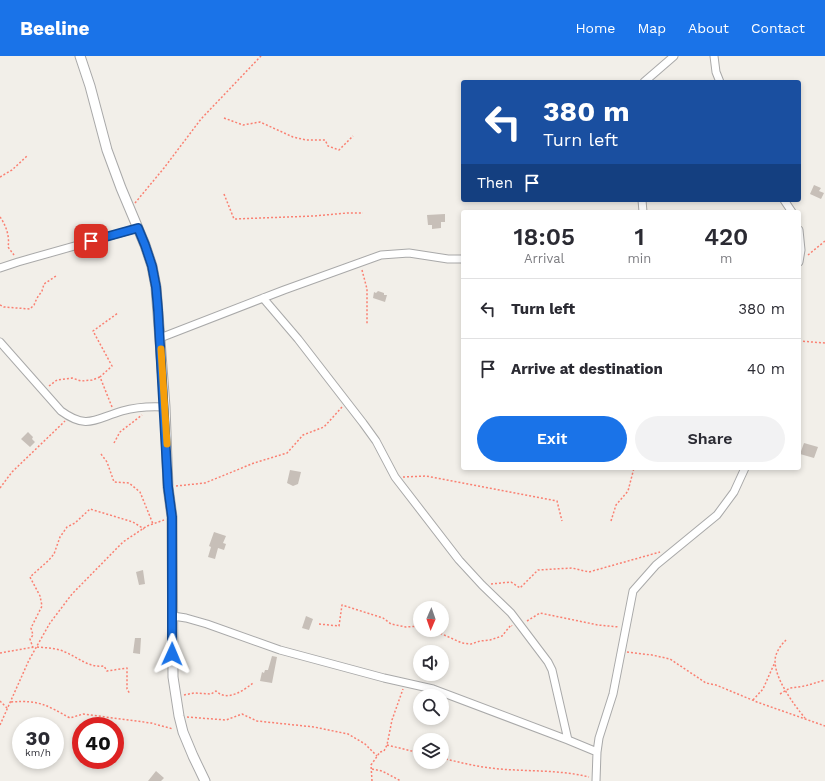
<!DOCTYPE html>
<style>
:root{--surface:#fff;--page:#f2f2f3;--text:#2b2b33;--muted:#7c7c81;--line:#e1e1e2;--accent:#1a73e8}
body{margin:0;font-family:"Work Sans",sans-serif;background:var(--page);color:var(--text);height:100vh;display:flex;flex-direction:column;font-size:15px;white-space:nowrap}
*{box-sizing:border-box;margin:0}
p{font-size:13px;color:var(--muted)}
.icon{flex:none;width:22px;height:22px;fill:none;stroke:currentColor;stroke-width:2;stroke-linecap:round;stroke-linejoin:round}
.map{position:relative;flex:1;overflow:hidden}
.panel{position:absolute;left:461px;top:154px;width:340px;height:260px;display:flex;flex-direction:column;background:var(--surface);border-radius:4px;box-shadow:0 2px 6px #0003}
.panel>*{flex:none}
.banner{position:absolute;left:461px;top:24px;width:340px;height:122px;border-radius:4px;box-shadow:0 2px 6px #0003;background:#1a4fa0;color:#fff;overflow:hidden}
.needle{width:26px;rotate:182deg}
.fabs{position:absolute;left:413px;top:545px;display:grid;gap:8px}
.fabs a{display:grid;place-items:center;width:36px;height:36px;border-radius:50%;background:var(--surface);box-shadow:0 2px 6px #0003;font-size:20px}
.speed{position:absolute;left:12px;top:661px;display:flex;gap:8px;font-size:20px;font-weight:700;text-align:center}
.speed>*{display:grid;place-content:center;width:52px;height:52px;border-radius:50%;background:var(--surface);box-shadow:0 2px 6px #0003;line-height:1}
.speed small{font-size:10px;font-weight:400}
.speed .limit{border:6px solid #d22;background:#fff;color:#111}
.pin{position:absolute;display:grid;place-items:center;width:34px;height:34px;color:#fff;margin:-17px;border-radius:8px;box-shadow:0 2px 6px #0006}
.me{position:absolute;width:44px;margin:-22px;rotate:1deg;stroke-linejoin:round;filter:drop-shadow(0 0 3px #0008)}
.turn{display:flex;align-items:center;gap:14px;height:84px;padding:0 16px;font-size:18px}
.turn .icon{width:52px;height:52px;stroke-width:2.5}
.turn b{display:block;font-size:28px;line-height:34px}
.then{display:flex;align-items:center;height:38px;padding:0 16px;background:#0003;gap:8px;font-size:15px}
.eta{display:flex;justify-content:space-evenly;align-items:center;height:68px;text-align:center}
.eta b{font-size:24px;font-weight:600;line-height:28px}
.primary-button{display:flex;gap:8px;margin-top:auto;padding:8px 16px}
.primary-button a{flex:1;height:46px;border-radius:24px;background:var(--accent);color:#fff;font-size:16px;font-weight:600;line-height:46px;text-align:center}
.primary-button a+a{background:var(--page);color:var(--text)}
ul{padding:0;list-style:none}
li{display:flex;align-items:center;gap:12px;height:60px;padding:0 16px;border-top:1px solid var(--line)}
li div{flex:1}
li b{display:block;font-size:15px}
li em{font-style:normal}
header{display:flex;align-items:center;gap:24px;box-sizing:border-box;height:56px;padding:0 20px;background:var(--accent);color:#fff}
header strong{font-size:19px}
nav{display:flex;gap:22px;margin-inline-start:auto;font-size:14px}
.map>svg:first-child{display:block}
.building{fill:#c7bfb8}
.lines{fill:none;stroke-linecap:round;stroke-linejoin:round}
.minor-casing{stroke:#a9a9a9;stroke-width:9}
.tertiary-casing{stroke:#a9a9a9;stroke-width:11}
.path{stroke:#fa8072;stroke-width:1.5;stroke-dasharray:2 2;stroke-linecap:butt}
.minor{stroke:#fff;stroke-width:7}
.tertiary{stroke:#fff;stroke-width:9}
.route-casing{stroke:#114b97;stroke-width:10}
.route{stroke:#1a73e8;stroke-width:7}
.slow{stroke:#f59e0b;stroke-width:7}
</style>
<header>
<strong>Beeline</strong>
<nav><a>Home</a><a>Map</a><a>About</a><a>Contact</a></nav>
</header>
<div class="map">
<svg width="825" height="725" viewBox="0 0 825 725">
<rect width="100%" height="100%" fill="#f2efe9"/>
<path class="building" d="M814,129L821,132L819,135L824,137L821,143L810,138Z
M445,158V166H441V172L432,173V169H428L427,159Z
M378,235L384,237V239H387L385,246L373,242L374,236L376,237Z
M28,376L33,381L32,383L35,386L30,391L21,383Z
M804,387L818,391L814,402L800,398Z
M290,414L301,416L298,428L293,430L287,427Z
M214,476L226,480L223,487L226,488L224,494L218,492L215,503L208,501L211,491L209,490Z
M143,514L145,528L139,529L136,516Z
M306,560L313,563L309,574L302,572Z
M135,582H141L140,598L133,597Z
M272,600L277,601L272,627L260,625L262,616L264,617L265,614H268Z
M156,715L164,722L161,725H148Z"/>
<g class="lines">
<g class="minor-casing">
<path id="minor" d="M714,0L716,16L720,26
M644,26L674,0
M642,144L643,156
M784,144L792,156
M799,174L801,194L799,206
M0,212L18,206L138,172
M263,242L298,283L363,367L376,385L395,421L459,504L482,529L511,557L548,606L552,614L568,684L597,696L596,725
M160,282L284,234L381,199L409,197L448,203H463
M0,286L61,355C87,374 95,363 122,355C136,351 150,350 165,351
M173,560L186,562L207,568L280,594L384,622L433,633L568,684
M597,696L599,682L613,638L633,535L656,509L717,459L734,436L745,412"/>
</g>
<g class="tertiary-casing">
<path id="tertiary" d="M80,0L90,30L107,94L121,132L145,189L152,210L156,231L165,351L168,431L172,461L173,621L179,660L183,676L193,700L205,725"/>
</g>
<path class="path" d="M224,62L243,69L260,66L293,81L306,84H325L328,90L339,94L353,80
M0,121L12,114L27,100
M224,138L234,163L314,160L347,157H363
M135,147L164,112L201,63L261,0
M0,161C6,169 10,181 8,191L14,199
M808,199L825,185
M362,214L367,233V268
M0,249L4,251L30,253L34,249L37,242L42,235L44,228L56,220
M799,285L825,287
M49,330L57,324L72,322L81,325L92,324L100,321
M112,351L100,321L112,310L93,275L118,257
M114,387L120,376L142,359
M101,398L107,406L114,426L129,427L140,436L153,468
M403,421L426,420L557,445L562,465
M176,430L205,427L254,407L287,397L303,379L324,371L342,351
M0,432L12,416L65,365
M611,465L616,449L628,435L634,412
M491,528L511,526L520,532L538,514L572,512L589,516L660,496
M527,565L540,557L598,569L619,571
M319,568L339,570L342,549L383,562L391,568L406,571L420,570
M433,574L462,587L471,588L480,585L490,584L502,580L511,569L512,570
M786,584C782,588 778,593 776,599C770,617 794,649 805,662
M37,591C47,592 57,592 65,596C79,602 89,612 104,610L107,615L127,612V633L130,638
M33,592L30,583L33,579L31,572L42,550L40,540L30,521L49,504L54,498L60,481L67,471L75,467L90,453L133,466L144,473
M627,596L652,599L670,603L706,627L716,629L757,646L825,670
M0,597L34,591
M780,638L790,632L805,630L825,624
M184,639L194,637L211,638L216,635C227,646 243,635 253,627
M753,644L763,633L775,606
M0,645L7,652
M11,646C40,644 46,649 70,662L83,658L151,667L173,673
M187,661L226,664L242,658L257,665L314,671L348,678L365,688L377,700
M0,669L29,604L50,567L72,538L123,486L147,470L164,464
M387,689L420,697
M442,702C458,706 474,710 490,712C523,716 557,713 589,721
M372,713L382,715L401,725
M372,725L371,709L380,696L384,695L387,689L392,664L403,633"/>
<use href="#minor" class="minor"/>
<use href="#tertiary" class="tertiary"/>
</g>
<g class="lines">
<g class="route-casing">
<path id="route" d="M91,185L138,172L145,189L152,210L156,231L158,254L168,431L172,461V598"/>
</g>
<use href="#route" class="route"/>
<path class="slow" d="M161,293L167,388"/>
</g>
</svg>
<div class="fabs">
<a><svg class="needle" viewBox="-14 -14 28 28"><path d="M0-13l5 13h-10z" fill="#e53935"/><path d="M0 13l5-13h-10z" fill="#7c7c81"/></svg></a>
<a><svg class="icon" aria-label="sound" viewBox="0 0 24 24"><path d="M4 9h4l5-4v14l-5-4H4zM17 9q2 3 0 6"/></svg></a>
<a><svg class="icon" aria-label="search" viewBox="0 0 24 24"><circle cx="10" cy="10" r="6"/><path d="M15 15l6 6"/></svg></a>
<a><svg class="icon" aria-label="layers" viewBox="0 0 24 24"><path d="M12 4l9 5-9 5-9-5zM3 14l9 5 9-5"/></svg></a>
</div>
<div class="speed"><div>30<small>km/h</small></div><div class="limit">40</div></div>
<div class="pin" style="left:91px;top:185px;background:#d93025"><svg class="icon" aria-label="arrive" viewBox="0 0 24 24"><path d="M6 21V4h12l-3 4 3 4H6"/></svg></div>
<svg class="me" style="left:172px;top:598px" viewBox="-20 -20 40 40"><path d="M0-17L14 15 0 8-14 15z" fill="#1a73e8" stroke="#fff" stroke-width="4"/></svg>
<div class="banner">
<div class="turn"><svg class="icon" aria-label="left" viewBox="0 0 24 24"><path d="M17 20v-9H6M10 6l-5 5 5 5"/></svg><div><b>380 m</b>Turn left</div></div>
<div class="then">Then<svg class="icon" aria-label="arrive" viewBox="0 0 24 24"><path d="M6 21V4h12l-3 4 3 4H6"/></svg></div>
</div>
<section class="panel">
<div class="eta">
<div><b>18:05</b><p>Arrival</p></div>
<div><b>1</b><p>min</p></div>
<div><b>420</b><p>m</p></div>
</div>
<ul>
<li><svg class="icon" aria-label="left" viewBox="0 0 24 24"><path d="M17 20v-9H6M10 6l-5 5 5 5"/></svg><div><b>Turn left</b></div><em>380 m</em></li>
<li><svg class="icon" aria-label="arrive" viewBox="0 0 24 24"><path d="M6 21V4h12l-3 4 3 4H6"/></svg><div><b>Arrive at destination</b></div><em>40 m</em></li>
</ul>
<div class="primary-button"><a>Exit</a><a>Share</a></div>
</section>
</div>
